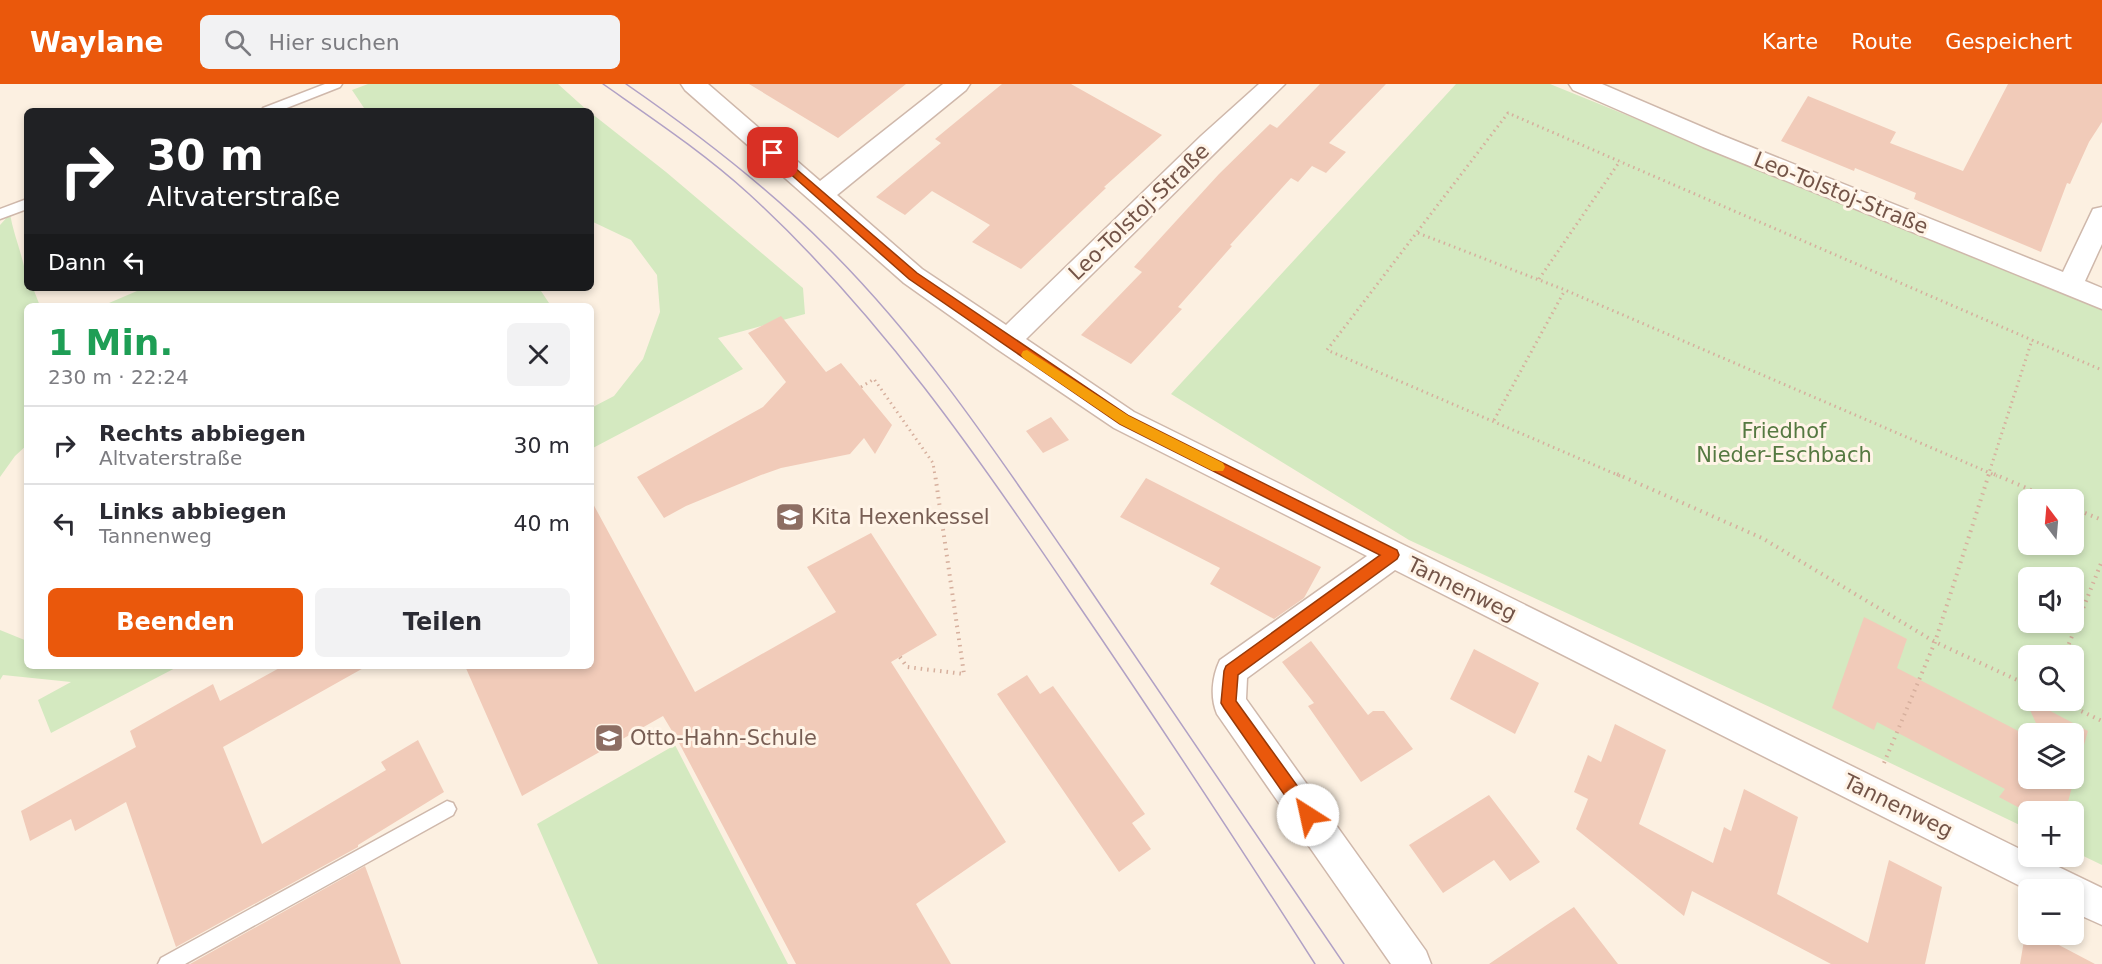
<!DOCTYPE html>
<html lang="de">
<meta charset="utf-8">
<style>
:root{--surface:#fff;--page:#f2f2f3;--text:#2b2b33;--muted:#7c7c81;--line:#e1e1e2;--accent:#ea580c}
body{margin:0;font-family:"DejaVu Sans",sans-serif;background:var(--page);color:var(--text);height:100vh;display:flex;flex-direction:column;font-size:22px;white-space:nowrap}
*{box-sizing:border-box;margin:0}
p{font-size:20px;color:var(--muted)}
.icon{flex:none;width:33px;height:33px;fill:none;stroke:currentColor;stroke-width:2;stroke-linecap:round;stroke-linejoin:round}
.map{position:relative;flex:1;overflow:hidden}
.side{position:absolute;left:24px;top:219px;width:570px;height:366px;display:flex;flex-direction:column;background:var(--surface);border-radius:9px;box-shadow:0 3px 9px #0003}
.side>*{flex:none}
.top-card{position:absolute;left:24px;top:24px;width:570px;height:183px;border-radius:9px;box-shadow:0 3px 9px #0003;background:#202124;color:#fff;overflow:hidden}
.needle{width:39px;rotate:344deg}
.fabs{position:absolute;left:2018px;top:405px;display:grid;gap:12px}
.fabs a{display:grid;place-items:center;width:66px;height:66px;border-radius:9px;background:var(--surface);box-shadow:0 3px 9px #0003;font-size:30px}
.pin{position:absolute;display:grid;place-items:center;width:51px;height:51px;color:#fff;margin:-26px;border-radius:12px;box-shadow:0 3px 9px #0006}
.me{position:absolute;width:66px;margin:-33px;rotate:325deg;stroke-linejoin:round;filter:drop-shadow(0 0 4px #0008)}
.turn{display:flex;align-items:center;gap:21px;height:126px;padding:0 24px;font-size:27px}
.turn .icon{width:78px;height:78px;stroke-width:2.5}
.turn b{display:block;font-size:42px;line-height:51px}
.then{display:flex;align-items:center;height:57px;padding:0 24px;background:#0003;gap:12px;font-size:22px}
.round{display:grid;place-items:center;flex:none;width:63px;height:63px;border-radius:9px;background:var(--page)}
.overview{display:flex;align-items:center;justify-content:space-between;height:102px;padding:0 24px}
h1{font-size:36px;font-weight:700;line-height:45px;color:#1e9e55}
.button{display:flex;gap:12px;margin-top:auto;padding:12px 24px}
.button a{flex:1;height:69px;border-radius:9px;background:var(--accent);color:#fff;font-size:24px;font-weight:700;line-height:69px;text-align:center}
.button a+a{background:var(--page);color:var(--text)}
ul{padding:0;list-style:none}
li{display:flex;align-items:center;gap:18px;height:78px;padding:0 24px;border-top:2px solid var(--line)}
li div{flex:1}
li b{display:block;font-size:22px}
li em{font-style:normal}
header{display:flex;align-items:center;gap:36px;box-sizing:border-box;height:84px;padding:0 30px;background:var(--accent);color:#fff}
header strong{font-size:28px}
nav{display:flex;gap:33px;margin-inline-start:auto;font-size:21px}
.search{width:420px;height:54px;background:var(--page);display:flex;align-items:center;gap:15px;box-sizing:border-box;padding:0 21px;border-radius:9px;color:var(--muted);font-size:22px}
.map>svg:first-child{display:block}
.green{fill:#d4e9c0;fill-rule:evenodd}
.building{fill:#f1cbb9}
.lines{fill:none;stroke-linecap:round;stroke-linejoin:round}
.lane-casing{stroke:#cfb8ab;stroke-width:3}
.street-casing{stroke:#cfb8ab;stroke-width:3}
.path-far1{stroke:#d6af9d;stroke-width:3;stroke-dasharray:1.5 4;stroke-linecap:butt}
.path{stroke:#d6af9d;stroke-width:4;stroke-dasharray:1.5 5;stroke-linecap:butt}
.lane{fill:#fff;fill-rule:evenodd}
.street{fill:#fff;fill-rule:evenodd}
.tram{stroke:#b1a1c5;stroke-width:1.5}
.route{fill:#ea580c;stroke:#983908;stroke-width:1.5}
.slow{fill:#f59e0b}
.labels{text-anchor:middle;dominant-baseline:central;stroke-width:6;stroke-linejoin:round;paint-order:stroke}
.street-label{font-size:21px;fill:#735448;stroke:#fff4e7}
.park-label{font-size:21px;fill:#557941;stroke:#fff4e7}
.education-label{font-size:21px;fill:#785e54;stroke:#fff4e7;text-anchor:start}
</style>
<header>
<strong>Waylane</strong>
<div class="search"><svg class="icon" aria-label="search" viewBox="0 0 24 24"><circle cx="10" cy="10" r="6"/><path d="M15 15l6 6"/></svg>Hier suchen</div>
<nav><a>Karte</a><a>Route</a><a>Gespeichert</a></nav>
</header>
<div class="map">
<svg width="2102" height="880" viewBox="0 0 2102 880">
<rect width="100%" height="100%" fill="#fcf0e1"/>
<path class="green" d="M368,0H558L588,27H366L352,6Z
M1456,0H1550L2102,224V781L2073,767V728H2028V745L1884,676L1409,456L1171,310ZM2028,416H2073V460H2028ZM2028,494H2073V538H2028ZM2028,572H2073V616H2028ZM2028,650H2073V694H2028Z
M591,29L666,88L803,204L805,230L718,254L743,285L591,365V324L614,312L643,275L660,228L657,191L631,156L591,137Z
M10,130C14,154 27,181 27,204H33L40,222H27V361L15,372L0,393V141Z
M144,204H539L551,222H102Z
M0,546L27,557V582H179L51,649L38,616L71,598L3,591L0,596Z
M675,661L788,880H598L537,740Z"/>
<path class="building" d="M749,0H906L838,54Z
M1002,0H1071L1162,51L1104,103L1106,104L1021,185L972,158L990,141L932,107L905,131L876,113L941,59L935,55Z
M1320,0H1386L1329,59L1346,68L1326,89L1312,82L1298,98L1291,94L1230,161L1232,162L1178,223L1182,225L1131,280L1081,251L1142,188L1134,183L1219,90L1270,40L1277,44Z
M2008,0H2102V38L2089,58L2070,100L2067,99L2041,168L1914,115L1916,109L1855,84L1854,87L1781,57L1808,12L1896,48L1890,59L1963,87Z
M781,232L826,288L841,279L892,341L875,370L864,354L850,370L781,384L761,391L686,422L664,434L637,393L763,323L786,298L748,249Z
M1051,333L1069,356L1043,369L1026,347Z
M1146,394L1321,483L1304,514L1274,535L1210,500L1220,484L1120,433Z
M591,416L695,608L836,528L807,483L871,449L937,551L891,578L1006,758L916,820L951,880H796L678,657L663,632L522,712L465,582H591Z
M1864,533L1907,555L1897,584L2028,652V694H2073V650H2041L2024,613L2088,647L2065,728H2027L1999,713L2005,705L1877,638L1874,646L1832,624Z
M1311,557L1368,631L1373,627H1384L1413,665L1361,698L1308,622L1314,619L1282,578Z
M1474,565L1539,599L1515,650L1450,615Z
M283,582H367L223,663L262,760L386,686L381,678L418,656L444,708L358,761V763L176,863L126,718L75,747L71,735L30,757L21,727L136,663L130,647L213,600L220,617Z
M1027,591L1040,610L1053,602L1145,730L1132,739L1151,765L1119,788L997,610Z
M1615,640L1666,666L1639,740L1713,779L1724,743L1731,747L1744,705L1798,733L1777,810L1868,859L1889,776L1942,803L1925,880H1831L1692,807L1684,832L1576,745L1588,715L1574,708L1588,671L1601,678Z
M1489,711L1540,778L1510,797L1494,776L1443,809L1409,761Z
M365,782L401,880H190Z
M1574,823L1618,880H1489L1551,838Z
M2026,845L2028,850H2038L2095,880H2020Z"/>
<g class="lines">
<g class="lane-casing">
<path id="lane" d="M325,0H342L340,3L279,27H261L263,24Z
M27,115V125L0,135V125Z
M447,717L453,719L456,725L453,731L185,880H158L161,874Z"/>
</g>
<g class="street-casing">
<path id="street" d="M681,0H708L820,97L943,0H970L966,6L837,111L922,185L1006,241L1201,52L1259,0H1285L1026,255L1134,328L2028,769V772H2036L2102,804V841L2073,828V806H2028L1395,486L1247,594L1246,615L1426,867L1431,880H1391L1217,630C1210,613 1212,593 1220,576L1367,472L1114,344L997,265L904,199L685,6Z
M1569,0H1602L1721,51L2063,188L2093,125L2102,123V160L2085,197L2102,204V225L1703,63L1573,6Z"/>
</g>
<path class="path-far1" d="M1418,149L1565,206L1997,392
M1539,195L1620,77
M861,303L874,295L933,379L935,392
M1494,336L1565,206
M1620,392L1327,266L1508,29L2032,256
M1988,392L2032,256L2102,286"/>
<path class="path" d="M1617,390L1762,454L1935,558L2028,601
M1994,390L2054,416
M2073,424L2102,436
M2064,572L2102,477
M900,573L907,583L964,590L935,390
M2058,616L2102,637
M2044,624L2046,616
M1884,679L1935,558L1989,390"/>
<use href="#lane" class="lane"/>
<use href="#street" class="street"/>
<path class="tram" d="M603,0C653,35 704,69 749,110C878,228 978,372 1075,516C1157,636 1237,758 1315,880
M626,0C697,49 766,102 827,163C921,256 995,367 1070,476C1162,610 1253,745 1344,880"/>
</g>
<path class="route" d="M773,65L917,189L1129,332L1397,466L1399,471L1397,475L1238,591L1236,617L1314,725L1316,731L1314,736L1308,738L1302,736L1224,624L1221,619L1224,587L1226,582L1380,471L1120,340L909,195L769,71V66Z"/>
<path class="slow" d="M1027,266L1129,332L1223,379L1225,383L1223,387H1213L1120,340L1023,274L1021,271L1023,267Z"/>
<defs>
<g id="school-square" transform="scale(1.5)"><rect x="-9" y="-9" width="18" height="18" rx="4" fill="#8d6e63" stroke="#fff4e7"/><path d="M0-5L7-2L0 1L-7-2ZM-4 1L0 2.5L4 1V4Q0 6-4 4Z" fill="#fff"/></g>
</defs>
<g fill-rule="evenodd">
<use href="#school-square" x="790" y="433"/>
<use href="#school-square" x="609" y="654"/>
</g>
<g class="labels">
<g class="street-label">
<text transform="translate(1841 109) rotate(22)">Leo-Tolstoj-Straße</text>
<text transform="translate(1139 128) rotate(-44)">Leo-Tolstoj-Straße</text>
<text transform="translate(1462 505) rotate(26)">Tannenweg</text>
<text transform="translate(1898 722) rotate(26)">Tannenweg</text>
</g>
<g class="park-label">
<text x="1784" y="347">Friedhof<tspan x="1784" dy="24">Nieder-Eschbach</tspan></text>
</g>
<g class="education-label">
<text x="811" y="433">Kita Hexenkessel</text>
<text x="630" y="654">Otto-Hahn-Schule</text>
</g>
</g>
</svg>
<div class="fabs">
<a><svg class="needle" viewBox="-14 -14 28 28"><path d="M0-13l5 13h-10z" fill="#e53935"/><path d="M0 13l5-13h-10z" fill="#7c7c81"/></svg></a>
<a><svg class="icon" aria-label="sound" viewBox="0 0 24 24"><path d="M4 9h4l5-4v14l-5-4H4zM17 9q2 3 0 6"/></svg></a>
<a><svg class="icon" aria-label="search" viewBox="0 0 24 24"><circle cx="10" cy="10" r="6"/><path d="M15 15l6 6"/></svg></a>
<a><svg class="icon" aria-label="layers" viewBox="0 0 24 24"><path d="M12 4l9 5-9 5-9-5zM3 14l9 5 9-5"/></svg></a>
<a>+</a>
<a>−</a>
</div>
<div class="pin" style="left:773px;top:69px;background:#d93025"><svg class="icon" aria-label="arrive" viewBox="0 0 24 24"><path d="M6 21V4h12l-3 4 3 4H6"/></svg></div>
<svg class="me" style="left:1308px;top:731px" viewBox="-20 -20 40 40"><circle r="19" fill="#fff"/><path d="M0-13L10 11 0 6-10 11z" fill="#ea580c"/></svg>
<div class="top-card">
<div class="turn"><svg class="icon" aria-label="right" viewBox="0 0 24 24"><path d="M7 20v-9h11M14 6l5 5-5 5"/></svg><div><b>30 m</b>Altvaterstraße</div></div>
<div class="then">Dann<svg class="icon" aria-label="left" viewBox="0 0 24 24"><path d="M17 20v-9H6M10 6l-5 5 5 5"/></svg></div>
</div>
<section class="side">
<div class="overview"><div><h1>1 Min.</h1><p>230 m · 22:24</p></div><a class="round"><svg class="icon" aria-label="close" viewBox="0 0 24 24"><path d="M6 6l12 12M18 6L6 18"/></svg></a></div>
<ul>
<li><svg class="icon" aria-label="right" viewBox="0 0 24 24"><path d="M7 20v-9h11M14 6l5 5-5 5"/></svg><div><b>Rechts abbiegen</b><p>Altvaterstraße</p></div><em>30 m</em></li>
<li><svg class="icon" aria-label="left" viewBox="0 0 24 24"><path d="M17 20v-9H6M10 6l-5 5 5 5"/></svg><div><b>Links abbiegen</b><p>Tannenweg</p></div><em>40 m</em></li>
</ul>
<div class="button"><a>Beenden</a><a>Teilen</a></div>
</section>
</div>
